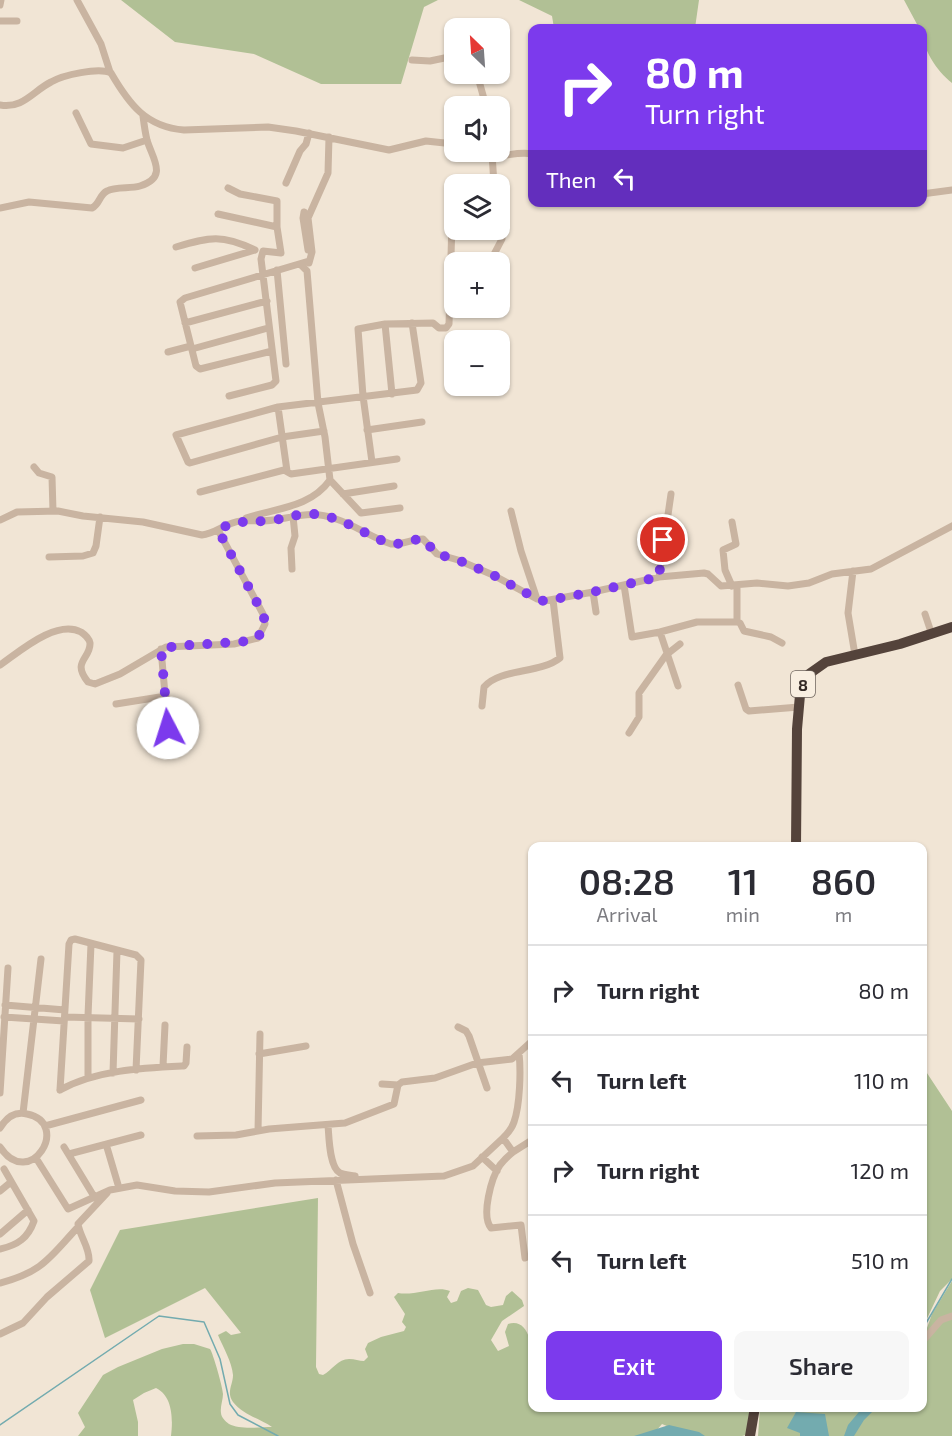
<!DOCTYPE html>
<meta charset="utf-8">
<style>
:root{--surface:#fff;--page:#f7f7f7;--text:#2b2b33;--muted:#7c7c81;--line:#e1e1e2;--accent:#7c3aed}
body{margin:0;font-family:"Exo 2",sans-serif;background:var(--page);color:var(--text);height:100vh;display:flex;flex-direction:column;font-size:22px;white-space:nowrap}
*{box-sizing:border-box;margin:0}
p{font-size:20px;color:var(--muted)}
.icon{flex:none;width:33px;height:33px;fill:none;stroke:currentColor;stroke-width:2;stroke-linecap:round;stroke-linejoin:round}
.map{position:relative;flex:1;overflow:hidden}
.drawer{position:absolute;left:528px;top:842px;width:399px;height:570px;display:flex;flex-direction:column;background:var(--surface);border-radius:12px;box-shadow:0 2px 4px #0004}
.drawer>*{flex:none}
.hud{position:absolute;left:528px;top:24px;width:399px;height:183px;border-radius:12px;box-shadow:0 2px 4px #0004;background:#7c3aed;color:#fff;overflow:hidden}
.needle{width:39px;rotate:335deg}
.tools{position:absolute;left:444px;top:18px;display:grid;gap:12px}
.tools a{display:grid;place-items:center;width:66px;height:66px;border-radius:12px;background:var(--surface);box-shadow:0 2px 4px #0004;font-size:30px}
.pin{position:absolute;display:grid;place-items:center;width:51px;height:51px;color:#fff;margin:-26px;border:3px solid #fff;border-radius:50%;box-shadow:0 2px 6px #0007}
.me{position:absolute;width:66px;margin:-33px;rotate:355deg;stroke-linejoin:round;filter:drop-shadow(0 0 4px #0008)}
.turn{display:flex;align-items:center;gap:21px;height:126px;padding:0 18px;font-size:27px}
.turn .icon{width:78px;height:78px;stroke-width:2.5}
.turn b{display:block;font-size:42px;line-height:51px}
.then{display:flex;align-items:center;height:57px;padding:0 18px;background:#0003;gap:12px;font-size:22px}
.eta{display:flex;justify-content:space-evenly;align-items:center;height:102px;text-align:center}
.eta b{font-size:36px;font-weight:600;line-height:42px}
.cta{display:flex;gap:12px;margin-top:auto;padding:12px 18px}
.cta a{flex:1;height:69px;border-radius:12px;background:var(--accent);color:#fff;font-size:24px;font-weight:600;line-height:69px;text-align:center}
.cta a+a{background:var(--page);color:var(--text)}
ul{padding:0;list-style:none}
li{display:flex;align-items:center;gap:18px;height:90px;padding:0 18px;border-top:2px solid var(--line)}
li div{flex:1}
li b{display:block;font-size:22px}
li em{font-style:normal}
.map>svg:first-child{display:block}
.green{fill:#b1c095}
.water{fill:#73abaf}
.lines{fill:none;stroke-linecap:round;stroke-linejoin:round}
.stream{stroke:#73abaf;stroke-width:1.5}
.minor{stroke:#c9b4a1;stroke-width:7}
.highway{stroke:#54433b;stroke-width:10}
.route{stroke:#7c3aed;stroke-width:10;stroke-dasharray:0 18}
.labels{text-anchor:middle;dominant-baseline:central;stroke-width:4.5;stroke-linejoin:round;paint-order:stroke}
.shield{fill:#f9efe1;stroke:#6e645d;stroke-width:1.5}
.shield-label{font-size:16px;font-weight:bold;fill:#332924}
</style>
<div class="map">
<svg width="952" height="1436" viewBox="0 0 952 1436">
<rect width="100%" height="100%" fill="#f1e5d5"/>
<path class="green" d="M121,0H438L424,7L401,84H321L254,54L175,42Z
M519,0H699L695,28H554L552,16Z
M904,0H952V83C936,70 922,49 922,28H919Z
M923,1067L952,1111V1279L940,1291L923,1327Z
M318,1198L316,1367L319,1374L323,1375C332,1370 338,1359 349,1359C355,1359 359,1361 364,1361L368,1357L365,1349L368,1343L381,1337L404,1331L406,1327L402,1322L405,1314L394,1297L398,1293C416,1296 436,1285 450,1291L447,1297L451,1303L457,1301L461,1291L468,1288L478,1290L486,1305L491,1307L503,1305L506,1296L512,1291L522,1300L524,1306L502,1321L491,1340L498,1351L509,1346L505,1332L508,1324C541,1314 532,1389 532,1407H752L750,1434L742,1436H691L662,1424L656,1431L645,1436H171C173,1420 173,1396 156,1388L144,1393L133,1400L138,1422V1436H78L85,1427L78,1413L103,1375L118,1367L162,1349L183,1344H194L210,1349C213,1353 223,1388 223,1394C223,1400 220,1407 221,1413C221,1417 226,1422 229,1424C240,1430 260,1427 272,1427C260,1419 242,1414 233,1402C226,1392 233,1385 233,1375C232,1362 223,1347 218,1335L226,1331L231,1335L241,1333L205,1288L105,1338L90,1290L120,1230Z
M952,1281V1313L923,1339L932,1314Z
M952,1317V1436H758L760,1407H922L923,1345L945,1319Z"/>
<path class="water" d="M863,1407H877L864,1420L854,1436H844L848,1425Z
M796,1412L825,1414L829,1436H800V1433L787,1428Z
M669,1425L699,1432L705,1436H634Z"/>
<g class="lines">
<path class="stream" d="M922,1330L952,1279
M0,1425L159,1316L204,1322L220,1359L230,1404L238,1415L278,1436"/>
<path class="minor" d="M77,0L101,44L110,72
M0,5L1,0
M0,21H17
M412,60L430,61L454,56
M480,74L479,81L486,106
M0,105C23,109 33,91 51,82C63,75 99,67 111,73C129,104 146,127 184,130L268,127L296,131L389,150L426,141L454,144
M76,113L91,144L123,148L147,140
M478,152C496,162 514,150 532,154
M492,154L494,184
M286,183L300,151L306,144L309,133
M228,188L240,194L277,201V227L281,253L263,251L261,259L276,381L272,385L229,396
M922,194L952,190
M0,208L29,202L92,208C100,204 99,195 107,191C116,186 130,189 140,186C169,177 152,158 147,140C145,132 144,124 143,116
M304,212L303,218L308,250
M218,214L277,227
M176,247C210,237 222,234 255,250
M490,262L502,239L500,225
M309,263L312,252L308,218L328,173L329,137
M195,268L255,250
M277,270L286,364
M450,292L452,221
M185,323L267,301
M385,324L392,394
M192,349L268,328
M272,351L200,369L196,366L180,302L185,298L309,261
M168,352L191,346
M278,407L287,471
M367,430L422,422
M324,431L282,437L190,463L188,462L176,435L278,407L417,390L421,383L412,323
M372,462L363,396L358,329L385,324L433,323L439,328H446L449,324L450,292H454
M34,467L39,473L52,477L53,511
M330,480L361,513L400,508
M200,492L284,470L291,474L397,459
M343,494L394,486
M511,511L521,551L537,599
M246,518C276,508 310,508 330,480L325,437L318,403L307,271L300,264
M0,520L17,512L58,511L83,516L143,522L202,535C216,534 226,522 241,521C251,520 262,522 273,520C297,517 311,510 336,519C355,525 372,538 391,544C402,545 412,539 423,539L437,554L458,560L493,575L537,599L544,601L593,592L659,577L704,573L708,574L721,586L757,583L788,586L809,583L832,574L871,569L952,526
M732,522L736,544L723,550L725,570L732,586
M49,557L83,556L93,553L96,546L100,517
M292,569L291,548L295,536L293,516
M853,571L848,613L855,655
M659,577L671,494
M624,585L632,637L660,632L697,622H737L740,623L744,631L771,637L782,643
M737,586V622
M593,592L596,612
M925,614L932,635
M660,632L678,686
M161,649L168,728
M0,665C19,652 56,619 81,632C84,634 89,638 90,643C91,659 71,661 88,682L95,684L120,674L166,647L234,644L258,638L265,624L263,614L218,530
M738,685L746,709L749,711L799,707
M116,704L166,696
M482,706L484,687C500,668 540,674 560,658L553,600
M629,733L639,717V693L666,655L680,644
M5,1005L65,1010
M4,1017L64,1021
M65,1017L139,1019
M458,1027L466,1031L469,1036L487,1088
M519,1053C521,1071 520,1105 514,1122C512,1128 508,1133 503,1138L513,1152C508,1156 504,1160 500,1165C491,1178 481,1216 491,1228L521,1225L525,1258
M259,1054L306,1046
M163,1066L165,1025
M113,1073L117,951
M88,1078V1016L91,944
M382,1084L398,1085
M60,1090L69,944L71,940L75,939L136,955L141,960L136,1070
M60,1090C96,1070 143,1068 184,1066L186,1063L187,1047
M0,1093L8,968
M23,1113L41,959
M328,1125C329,1136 329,1167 340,1173C344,1175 350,1175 355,1176
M45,1126L141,1100
M0,1128C6,1118 15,1111 27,1114C72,1123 30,1192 0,1147
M258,1131L260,1034
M197,1136L236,1135L269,1129L345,1123L394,1104L398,1085L402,1082L435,1078L477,1063L512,1059L532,1041
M106,1144L119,1188
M64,1147L95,1198
M513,1152L532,1140
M69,1154L141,1135
M482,1157L497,1171
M36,1158L68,1209L110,1190L137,1185L175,1191L209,1192L275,1183L444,1176L473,1166L503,1138
M336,1180L353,1244L370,1293
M0,1191L11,1182
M0,1234L28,1210
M0,1249C18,1245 28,1238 34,1221L4,1169
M0,1283C43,1272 50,1257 78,1227
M0,1334L23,1323L47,1297L89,1261C90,1248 80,1237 78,1224L107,1193
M922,1342L941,1320L952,1316"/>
<path class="highway" d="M796,846L797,729L800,695L809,674L826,662L900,644L952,627
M750,1436L755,1407"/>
</g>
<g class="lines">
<path class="route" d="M168,728L161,649L176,646L251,641C262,636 267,626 263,614L218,530C235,520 248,522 267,521C282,520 297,513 313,514C342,516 364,535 391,544C402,545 412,539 423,539L437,554L458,560L493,575L537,599L544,601L593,592L659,577L663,540"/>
</g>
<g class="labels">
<rect class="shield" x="791" y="671" width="24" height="26" rx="4.5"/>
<g class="shield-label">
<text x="803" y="684">8</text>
</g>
</g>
</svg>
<div class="tools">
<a><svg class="needle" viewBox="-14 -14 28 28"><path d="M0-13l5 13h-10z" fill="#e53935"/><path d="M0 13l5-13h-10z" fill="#7c7c81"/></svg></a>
<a><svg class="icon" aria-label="sound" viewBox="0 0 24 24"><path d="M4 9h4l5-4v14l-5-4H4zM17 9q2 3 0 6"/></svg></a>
<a><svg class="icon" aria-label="layers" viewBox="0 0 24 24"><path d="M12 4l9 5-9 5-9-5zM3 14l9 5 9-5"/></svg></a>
<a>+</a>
<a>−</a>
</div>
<div class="pin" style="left:663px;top:540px;background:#d93025"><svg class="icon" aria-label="arrive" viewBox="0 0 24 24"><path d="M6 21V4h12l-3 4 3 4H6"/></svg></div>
<svg class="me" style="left:168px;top:728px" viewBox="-20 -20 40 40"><circle r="19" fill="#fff"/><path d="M0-13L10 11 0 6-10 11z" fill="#7c3aed"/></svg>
<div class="hud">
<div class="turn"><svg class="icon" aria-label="right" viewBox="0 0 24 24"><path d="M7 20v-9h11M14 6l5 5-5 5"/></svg><div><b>80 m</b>Turn right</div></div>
<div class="then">Then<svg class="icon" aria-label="left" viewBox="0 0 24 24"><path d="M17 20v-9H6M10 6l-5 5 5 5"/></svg></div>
</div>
<section class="drawer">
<div class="eta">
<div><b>08:28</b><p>Arrival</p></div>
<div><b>11</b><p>min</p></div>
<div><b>860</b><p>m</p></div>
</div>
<ul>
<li><svg class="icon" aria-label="right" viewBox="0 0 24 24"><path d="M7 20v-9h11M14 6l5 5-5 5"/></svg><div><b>Turn right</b></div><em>80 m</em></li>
<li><svg class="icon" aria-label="left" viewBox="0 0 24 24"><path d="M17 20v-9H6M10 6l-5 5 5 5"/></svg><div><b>Turn left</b></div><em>110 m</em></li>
<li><svg class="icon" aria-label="right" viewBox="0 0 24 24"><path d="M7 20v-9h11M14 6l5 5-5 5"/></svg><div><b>Turn right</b></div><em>120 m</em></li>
<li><svg class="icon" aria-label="left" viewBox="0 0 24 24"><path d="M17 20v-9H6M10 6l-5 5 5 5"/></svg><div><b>Turn left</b></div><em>510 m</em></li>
</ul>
<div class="cta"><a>Exit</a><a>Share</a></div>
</section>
</div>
